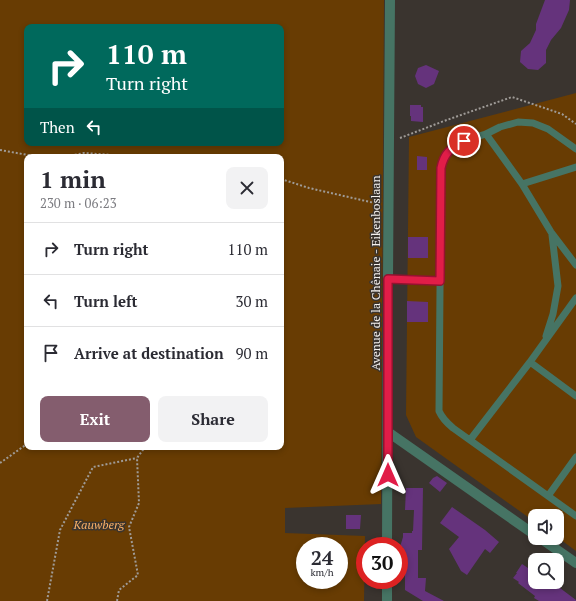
<!DOCTYPE html>
<meta charset="utf-8">
<style>
:root{--surface:#fff;--page:#f2f2f3;--text:#2b2b33;--muted:#7c7c81;--line:#e1e1e2;--accent:#845d6e}
body{margin:0;font-family:"PT Serif",serif;background:var(--page);color:var(--text);height:100vh;display:flex;flex-direction:column;font-size:15px;white-space:nowrap}
*{box-sizing:border-box;margin:0}
p{font-size:13px;color:var(--muted)}
.icon{flex:none;width:22px;height:22px;fill:none;stroke:currentColor;stroke-width:2;stroke-linecap:round;stroke-linejoin:round}
.map{position:relative;flex:1;overflow:hidden}
.sheet{position:absolute;left:24px;top:154px;width:260px;height:296px;display:flex;flex-direction:column;background:var(--surface);border-radius:8px;box-shadow:0 2px 6px #0003}
.sheet>*{flex:none}
.top-card{position:absolute;left:24px;top:24px;width:260px;height:122px;border-radius:8px;box-shadow:0 2px 6px #0003;background:#00695c;color:#fff;overflow:hidden}
.tools{position:absolute;left:528px;top:509px;display:grid;gap:8px}
.tools a{display:grid;place-items:center;width:36px;height:36px;border-radius:8px;background:var(--surface);box-shadow:0 2px 6px #0003;font-size:20px}
.speed{position:absolute;left:296px;top:537px;display:flex;gap:8px;font-size:20px;font-weight:700;text-align:center}
.speed>*{display:grid;place-content:center;width:52px;height:52px;border-radius:50%;background:var(--surface);box-shadow:0 2px 6px #0003;line-height:1}
.speed small{font-size:10px;font-weight:400}
.speed .limit{border:6px solid #d22;background:#fff;color:#111}
.pin{position:absolute;display:grid;place-items:center;width:34px;height:34px;color:#fff;margin:-17px;border:2px solid #fff;border-radius:50%;box-shadow:0 1px 4px #0007}
.me{position:absolute;width:44px;margin:-22px;rotate:0deg;stroke-linejoin:round;filter:drop-shadow(0 0 3px #0008)}
.turn{display:flex;align-items:center;gap:14px;height:84px;padding:0 16px;font-size:18px}
.turn .icon{width:52px;height:52px;stroke-width:2.5}
.turn b{display:block;font-size:28px;line-height:34px}
.then{display:flex;align-items:center;height:38px;padding:0 16px;background:#0003;gap:8px;font-size:15px}
.round{display:grid;place-items:center;flex:none;width:42px;height:42px;border-radius:8px;background:var(--page)}
.head{display:flex;align-items:center;justify-content:space-between;height:68px;padding:0 16px}
h1{font-size:24px;font-weight:700;line-height:30px}
.primary-button{display:flex;gap:8px;margin-top:auto;padding:8px 16px}
.primary-button a{flex:1;height:46px;border-radius:8px;background:var(--accent);color:#fff;font-size:16px;font-weight:700;line-height:46px;text-align:center}
.primary-button a+a{background:var(--page);color:var(--text)}
ul{padding:0;list-style:none}
li{display:flex;align-items:center;gap:12px;height:52px;padding:0 16px;border-top:1px solid var(--line)}
li div{flex:1}
li b{display:block;font-size:15px}
li em{font-style:normal}
.map>svg:first-child{display:block}
.green{fill:#683c03;fill-rule:evenodd}
.building{fill:#65337c}
.lines{fill:none;stroke-linecap:round;stroke-linejoin:round}
.path{stroke:#9f9b97;stroke-width:2;stroke-dasharray:2 2;stroke-linecap:butt}
.service{stroke:#467464;stroke-width:7}
.minor{stroke:#467464;stroke-width:10}
.route-casing{stroke:#92132f;stroke-width:10}
.route{stroke:#e11d48;stroke-width:7}
.labels{text-anchor:middle;dominant-baseline:central;stroke-width:3;stroke-linejoin:round;paint-order:stroke}
.street-label{font-size:12px;fill:#f4f0ed;stroke:#3a342f}
.park-label{font-size:12px;font-style:italic;fill:#fab066;stroke:#3a342f}
</style>
<div class="map">
<svg width="576" height="601" viewBox="0 0 576 601">
<rect width="100%" height="100%" fill="#3a342f"/>
<path class="green" d="M0,0H384L381,504L285,508V533L365,536L364,601H0ZM27,27H281V143H27ZM27,157H281V447H27ZM305,546H339V580H305Z
M576,93V551L557,537V516H535V522L416,437L406,415L409,137Z"/>
<path class="building" d="M545,0H570L569,10L561,28L551,40L546,50V63L538,70L528,69L520,62L521,51L530,43L536,30V24Z
M426,65L439,71L434,84L426,88L418,84L415,76L418,68Z
M410,105H421V107H423V122L411,121V116H410Z
M417,156L427,157V170H417Z
M408,237H428V258H408Z
M407,301L428,302V322H407Z
M437,476L447,483L440,492L429,483L433,478Z
M406,488H423L422,550H418V578H426L425,591L444,601H423L405,590V563H402L403,547H400L403,537V533H412V531H413L414,510H405Z
M452,507L485,530L499,542L490,553L485,549L467,575L461,571L449,549L459,537L440,523Z
M346,515H361L360,529H346Z
M535,558V582H552L576,600V601H539L534,598L535,596L518,583L519,582L513,578L517,573H516L522,564L528,568Z"/>
<g class="lines">
<path class="path" d="M400,138L444,121L512,97L562,114L576,124
M0,150L39,157
M63,157L84,153L112,155L120,157
M133,157L141,156L153,157
M281,179L309,188L379,204
M0,463L27,444
M47,601L60,530L93,467L137,458
M117,601L119,590L138,575L129,527L139,503L137,458L145,447"/>
<path class="service" d="M486,134L500,127L518,122L533,123L548,129L576,149
M522,184L576,167
M576,265L551,232L522,184L486,134C466,140 446,144 441,168L439,411C442,418 447,423 453,428L576,516
M388,279L440,281
M576,298L530,362L576,396
M546,336L553,314L558,286L552,235
M470,440L530,362
M548,496L576,457"/>
<path class="minor" d="M388,432L535,535
M540,538L576,563
M387,546L388,279L390,0
M387,601V580"/>
</g>
<g class="lines">
<g class="route-casing">
<path id="route" d="M388,475V279L440,281L441,168C444,153 451,148 464,141"/>
</g>
<use href="#route" class="route"/>
</g>
<g class="labels">
<g class="street-label">
<text transform="translate(375 273) rotate(-90)">Avenue de la Chênaie - Eikenboslaan</text>
</g>
<g class="park-label">
<text x="99" y="524">Kauwberg</text>
</g>
</g>
</svg>
<div class="tools">
<a><svg class="icon" aria-label="sound" viewBox="0 0 24 24"><path d="M4 9h4l5-4v14l-5-4H4zM17 9q2 3 0 6"/></svg></a>
<a><svg class="icon" aria-label="search" viewBox="0 0 24 24"><circle cx="10" cy="10" r="6"/><path d="M15 15l6 6"/></svg></a>
</div>
<div class="speed"><div>24<small>km/h</small></div><div class="limit">30</div></div>
<div class="pin" style="left:464px;top:141px;background:#d93025"><svg class="icon" aria-label="arrive" viewBox="0 0 24 24"><path d="M6 21V4h12l-3 4 3 4H6"/></svg></div>
<svg class="me" style="left:388px;top:475px" viewBox="-20 -20 40 40"><path d="M0-17L14 15 0 8-14 15z" fill="#e11d48" stroke="#fff" stroke-width="4"/></svg>
<div class="top-card">
<div class="turn"><svg class="icon" aria-label="right" viewBox="0 0 24 24"><path d="M7 20v-9h11M14 6l5 5-5 5"/></svg><div><b>110 m</b>Turn right</div></div>
<div class="then">Then<svg class="icon" aria-label="left" viewBox="0 0 24 24"><path d="M17 20v-9H6M10 6l-5 5 5 5"/></svg></div>
</div>
<section class="sheet">
<div class="head"><div><h1>1 min</h1><p>230 m · 06:23</p></div><a class="round"><svg class="icon" aria-label="close" viewBox="0 0 24 24"><path d="M6 6l12 12M18 6L6 18"/></svg></a></div>
<ul>
<li><svg class="icon" aria-label="right" viewBox="0 0 24 24"><path d="M7 20v-9h11M14 6l5 5-5 5"/></svg><div><b>Turn right</b></div><em>110 m</em></li>
<li><svg class="icon" aria-label="left" viewBox="0 0 24 24"><path d="M17 20v-9H6M10 6l-5 5 5 5"/></svg><div><b>Turn left</b></div><em>30 m</em></li>
<li><svg class="icon" aria-label="arrive" viewBox="0 0 24 24"><path d="M6 21V4h12l-3 4 3 4H6"/></svg><div><b>Arrive at destination</b></div><em>90 m</em></li>
</ul>
<div class="primary-button"><a>Exit</a><a>Share</a></div>
</section>
</div>
